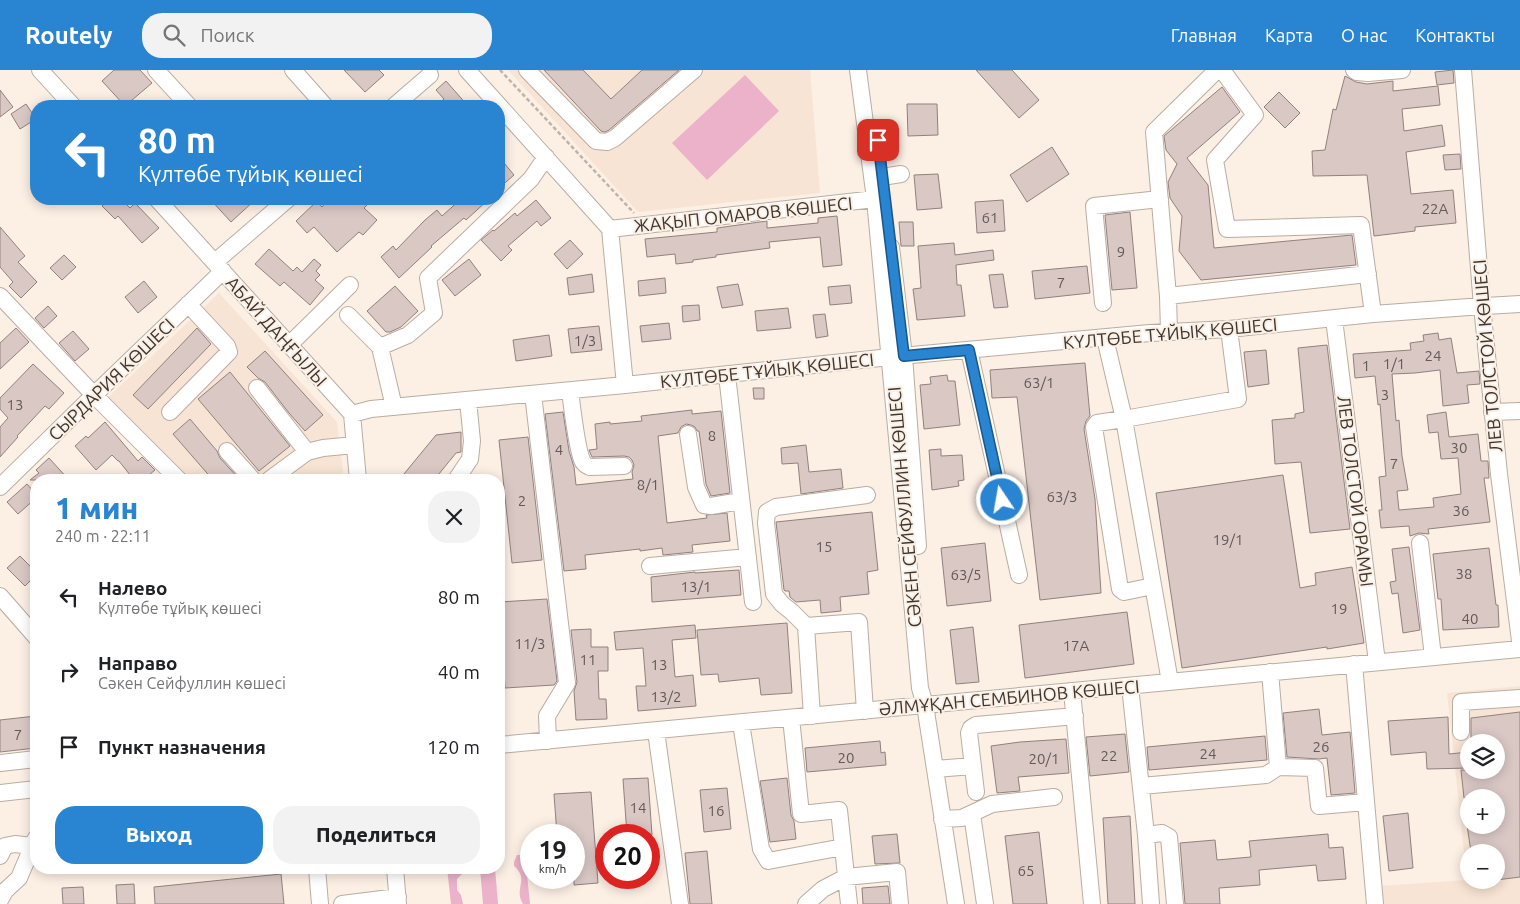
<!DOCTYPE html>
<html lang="ru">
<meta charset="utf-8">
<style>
:root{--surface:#fff;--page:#f2f2f2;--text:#202124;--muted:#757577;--accent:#2984d1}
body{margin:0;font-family:Ubuntu,sans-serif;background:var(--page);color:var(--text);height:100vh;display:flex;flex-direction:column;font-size:19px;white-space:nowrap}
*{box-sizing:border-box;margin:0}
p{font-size:16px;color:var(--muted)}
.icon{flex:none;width:28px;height:28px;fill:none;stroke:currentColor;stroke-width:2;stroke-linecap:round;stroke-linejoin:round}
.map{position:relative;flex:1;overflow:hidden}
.drawer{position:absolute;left:30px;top:404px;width:475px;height:400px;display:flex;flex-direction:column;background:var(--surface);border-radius:20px;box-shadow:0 2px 12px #0003}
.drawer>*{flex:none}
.banner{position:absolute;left:30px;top:30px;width:475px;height:105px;border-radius:20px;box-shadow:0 2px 12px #0003;background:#2984d1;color:#fff;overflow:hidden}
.fabs{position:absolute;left:1460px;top:664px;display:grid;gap:10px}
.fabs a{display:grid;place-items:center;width:45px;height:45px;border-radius:50%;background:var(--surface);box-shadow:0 2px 12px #0003;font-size:25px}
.speed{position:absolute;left:520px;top:754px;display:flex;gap:10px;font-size:25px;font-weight:700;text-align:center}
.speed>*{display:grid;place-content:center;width:65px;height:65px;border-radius:50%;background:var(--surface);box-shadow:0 2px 12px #0003;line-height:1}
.speed small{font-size:12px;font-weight:400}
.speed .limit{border:8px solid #d22;background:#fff;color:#111}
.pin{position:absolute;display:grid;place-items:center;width:42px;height:42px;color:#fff;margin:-21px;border-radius:10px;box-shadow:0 2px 8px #0006}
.me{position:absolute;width:55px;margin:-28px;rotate:348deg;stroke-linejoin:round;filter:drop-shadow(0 0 4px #0008)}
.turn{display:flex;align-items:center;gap:18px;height:105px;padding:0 25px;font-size:22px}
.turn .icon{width:65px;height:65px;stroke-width:2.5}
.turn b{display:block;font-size:35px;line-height:42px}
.round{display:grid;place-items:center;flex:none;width:52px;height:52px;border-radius:20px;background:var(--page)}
.overview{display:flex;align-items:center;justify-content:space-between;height:85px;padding:0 25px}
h1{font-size:30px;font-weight:800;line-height:38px;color:var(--accent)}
.button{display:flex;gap:10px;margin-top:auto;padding:10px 25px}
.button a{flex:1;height:58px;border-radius:20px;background:var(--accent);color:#fff;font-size:20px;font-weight:800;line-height:58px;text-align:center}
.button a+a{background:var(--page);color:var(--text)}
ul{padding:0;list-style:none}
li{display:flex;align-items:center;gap:15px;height:75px;padding:0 25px}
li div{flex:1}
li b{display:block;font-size:19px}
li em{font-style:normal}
header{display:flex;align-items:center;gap:30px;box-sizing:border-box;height:70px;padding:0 25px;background:var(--accent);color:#fff}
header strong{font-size:24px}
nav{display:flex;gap:28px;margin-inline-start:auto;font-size:18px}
.search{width:350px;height:45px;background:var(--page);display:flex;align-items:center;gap:12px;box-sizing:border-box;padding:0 18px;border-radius:20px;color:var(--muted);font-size:19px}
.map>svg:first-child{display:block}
.built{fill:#f8e4d4;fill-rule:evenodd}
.green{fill:#ebb2c9}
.building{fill:#dac8c5;stroke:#91817e}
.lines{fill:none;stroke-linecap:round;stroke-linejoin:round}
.minor-casing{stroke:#b9ada2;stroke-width:18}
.path{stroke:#bfb4ab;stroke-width:2.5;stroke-dasharray:4 2.5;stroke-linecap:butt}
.minor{stroke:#fff;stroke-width:16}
.route-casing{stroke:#1b5688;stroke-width:12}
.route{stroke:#2984d1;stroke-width:9}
.labels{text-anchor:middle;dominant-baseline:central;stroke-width:4;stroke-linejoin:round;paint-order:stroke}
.number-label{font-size:15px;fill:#635a56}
.street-label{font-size:18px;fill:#3b3631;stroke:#fcefe4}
</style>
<header>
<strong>Routely</strong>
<div class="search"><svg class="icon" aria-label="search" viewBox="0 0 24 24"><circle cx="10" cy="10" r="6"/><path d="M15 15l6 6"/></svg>Поиск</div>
<nav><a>Главная</a><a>Карта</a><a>О нас</a><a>Контакты</a></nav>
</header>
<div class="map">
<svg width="1520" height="834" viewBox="0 0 1520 834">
<rect width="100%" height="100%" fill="#fcefe4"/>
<path class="built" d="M508,0H810L820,123L638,142Z
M219,223L337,352L344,410H185L106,329Z
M1520,616V834H1381L1380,816L1467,810L1447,623ZM1469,672H1496V700H1469ZM1469,728H1496V755H1469ZM1469,782H1496V810H1469Z"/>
<path class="green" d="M745,5L779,41L707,110L672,73Z
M517,785H525L530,834H523C513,818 530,810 514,796V792Z
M447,798H464L463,803L457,809V820L461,825L463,834H451Z
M480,798H495L498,834H483Z"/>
<path class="building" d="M114,0H140L152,13L125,36L102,11Z
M344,0H379L384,5L365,22Z
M544,0H583L611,29L642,0H679L609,60L605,62L601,61Z
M976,0H1012L1039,30L1019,48Z
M1453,0L1454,13L1437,15L1435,2Z
M1345,6L1356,12L1367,14L1393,11V21L1438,16L1440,35L1402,39L1404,61L1442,55L1445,76L1406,82L1411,124L1453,120L1456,153L1415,157V161L1374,166L1367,105L1313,106L1312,81L1325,80L1333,39L1336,40Z
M446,11L468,36H436L444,29L436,20Z
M1222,17L1240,42L1187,88L1208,115L1214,178L1352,165L1356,195L1201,210L1179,181L1182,146L1170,128L1168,112L1177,94L1166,80L1164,66Z
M0,20L13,37L0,47Z
M1279,22L1300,43L1285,58L1264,37Z
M26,34L36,49L20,59L11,44Z
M907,34H937L938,65L908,66Z
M1052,77L1069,104L1027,132L1010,105Z
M1460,84L1461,99L1445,100L1443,85Z
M499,87L514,105L499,118Z
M938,104L942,138L917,140L914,105Z
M110,129H121L130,138L135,133L159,158L142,173L118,146L115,149L102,136Z
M210,129H256L231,152Z
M329,129H373L364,138L377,150L363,165L359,162L337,182L314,157L307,163L296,151L317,131L322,137Z
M461,129H489L466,150L464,148L431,176L432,177L399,208L381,187L393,176L396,180L425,150L437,140L442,146Z
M536,130L551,148L541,156L537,151L508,176L512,180L501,191L481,170L493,160L494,161L515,143L517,146Z
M1003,130L1005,161L977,163L975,132Z
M1130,142L1137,218L1112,220L1105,145Z
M837,146L842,195L823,197L820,167L769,172L770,178L716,185V187L693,190V192L676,194L675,184L647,187L645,169L717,162V158L767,151V158L818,153V148Z
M899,152H913L914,176H901Z
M0,157L25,186L18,192L37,212L21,228L9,216L13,212L0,197Z
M570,170L583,184L567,199L554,184Z
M954,173L955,185L993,180L994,190L956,195L957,215H961L965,246L917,250L913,219L921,218L918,176Z
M269,179L293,201L297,197L302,202L314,189L321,195L316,201L320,205L315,210L324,218L310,235L284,212L280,216L255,194Z
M64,185L76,197L62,210L50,198Z
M469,189L481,205L455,226L442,210Z
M1087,196L1090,223L1035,229L1032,201Z
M592,204L594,222L569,225L567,208Z
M1003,204L1008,237L994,238L989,205Z
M665,208L666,223L639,226L638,211Z
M144,211L157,227L138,243L125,227Z
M738,214L743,235L722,238L717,217Z
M850,215L852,233L830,235L828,217Z
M395,216L418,241L401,257L390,262H386L367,241Z
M699,235L700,250L683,252L682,236Z
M48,236L57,246L44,258L35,248Z
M788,238L791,258L757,261L755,241Z
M825,244L828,266L816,268L813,245Z
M669,253L671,269L642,272L640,256Z
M599,256L602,280L571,283L568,259Z
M16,258L29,272L0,299V273Z
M197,258L211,274L148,339L133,325Z
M73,261L89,279L75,291L59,273Z
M1438,263L1439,270L1451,268L1457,303L1479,301L1480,314L1467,315L1469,333L1443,336L1440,300L1415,303L1392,304L1396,351L1399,350L1402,386L1408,420L1397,421L1399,440L1434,437L1433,428L1461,424L1458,388L1441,389L1438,362L1429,363L1427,345L1446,342L1449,367L1478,364L1481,391H1488L1489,408H1484L1490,452L1428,459L1429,464L1419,463L1410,466L1409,456L1381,458L1379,440H1382L1379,407L1386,406L1380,334L1378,335L1375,306L1355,308L1353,284L1411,280L1410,273L1424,271L1423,265Z
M549,265L552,286L516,291L513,270Z
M1327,275L1350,459L1310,463L1301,392L1275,394L1272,350L1295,348V344L1304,342L1298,278Z
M1266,280L1269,314L1248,317L1244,282Z
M265,281L323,345L305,361L289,343L265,312L258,308L247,297Z
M1085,293L1090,346L1086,351L1084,359L1095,429L1101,523L1040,530L1017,327L992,328L990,300Z
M33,294L64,323L49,339L45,336L17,366L18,367L0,387V357L8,348L0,339V328Z
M230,302L290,376L259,401L198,329Z
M947,305L948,311H955L960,355L924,359L920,315L931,314L930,307Z
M753,318H764V329H754Z
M692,340V344L721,341L730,423L711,426L706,414L699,361H697L695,357L691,355L686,354L681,357L678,363L658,366L667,453L707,448L706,445L727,443L730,471L692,475L693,482L663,485L662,478L640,481V479L585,485L586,499L564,501L545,344L563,342L569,381L574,397L576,415L633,409L632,402L634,395L632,390L629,387L624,386L592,387L589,380L597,379L595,354L610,352V354L642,351L641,346Z
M190,349L217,381L220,388L240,410H213L173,364Z
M105,352L138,391L142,387L155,400L143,410H134L119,391H118L112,385L96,400L75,376L86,366L88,368Z
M461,362V382L456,383L434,410H399L436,365Z
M528,367L542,490L512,493L499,370Z
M806,375L809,402L841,399L843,418L801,424L798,393L782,394L781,378Z
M941,379V386L962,385L964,410L958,411L959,416L932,420L929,380Z
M49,388L69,410H30L39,403L36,400Z
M1283,405L1300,518L1316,515L1315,503L1352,497L1364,573L1327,579V577L1182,598L1156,423Z
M27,414L36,424V428L18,444L7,432Z
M872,442L878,500L867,502L869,524L840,527L841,541L821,543L820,530L796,532L790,527L789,521H785L784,520L776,452Z
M985,473L991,531L947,536L941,478Z
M1409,477L1420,560L1403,563L1398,523L1392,524L1390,512L1396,511L1392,479Z
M1489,478L1496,535H1498L1499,557L1443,560L1441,529H1438L1433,484Z
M20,486L36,502V505L25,516L7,498Z
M739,500L741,525L652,532L651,507L695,502V503Z
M547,529L557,611L554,615L505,618L500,532Z
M1127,542L1134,594L1025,608L1019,555Z
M787,553L792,623L761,625L759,608L719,612L718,604L701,605L697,560Z
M695,555L696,568L672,570L675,607L693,605L696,636L638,641L636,616H646L643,578L616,580L614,562Z
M973,557L979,612L956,614L950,560Z
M591,559V577H608V601H598L599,629H606L607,649L576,650L574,621L577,612L571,560Z
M1319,639L1322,665L1350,662L1355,723L1331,725L1327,688L1319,689L1287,687L1283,643Z
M1520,642V807L1496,810V782H1471L1467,755H1496V728H1464L1461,700H1496V672H1471V648Z
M36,646V678L0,682V650Z
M1448,647L1449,684L1469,682V698L1427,699L1426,682L1391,685L1388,651Z
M1125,664L1129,702L1090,706L1086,667Z
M1265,666L1267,690L1149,700L1147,677Z
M1066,669L1069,703L1018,707L1020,721L997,723L991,676L1020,672Z
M880,671L881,683L885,682L886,695L807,702L805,678Z
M648,708L652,765H627L623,709Z
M787,708L791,745L794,751L796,769L770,772L760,711Z
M727,718L731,759L704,762L700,720Z
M591,722L598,813L574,815V765H557L554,724Z
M1408,743L1413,798L1389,801L1383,746Z
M1130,746L1135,834H1108L1103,748Z
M1039,762L1047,834H1013L1005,766Z
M897,764L900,793L875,794L872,766Z
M1328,764L1329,778L1343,777L1346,809L1318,811L1316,795L1259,800L1260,815L1219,818L1220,834H1185L1180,773L1215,770L1217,790L1251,787L1249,771Z
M707,781L712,834H690L685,783Z
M281,804L284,834H155L154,817Z
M134,814L135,834H117L116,815Z
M888,816L890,834H863L862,818Z
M83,817L84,834H63L62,818Z"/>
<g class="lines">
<g class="minor-casing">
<path id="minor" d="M40,0L73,36
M156,0L189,36
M293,0L325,36
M467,0L610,159L625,315
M527,0L596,71L607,72L615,68L694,0
M858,0L875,129L920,618L925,635L956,834
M1222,0L1255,45L1215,90L1227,159L1361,155L1373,244
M1354,0L1357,2L1368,3L1402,0
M1463,0L1482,236L1499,404L1520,571
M394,36L430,5
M882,107L901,104
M157,129L352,344L358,410
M610,159L875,129
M891,177L904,286L918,476
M215,192L288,129
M0,226L94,325L179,410
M1168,226L1368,204
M1103,233L1094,136L1160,129
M348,245L380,277
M1334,249L1377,592
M1169,262L1168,226L1154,62L1217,0
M1105,268L1124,349L1097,353L1094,357L1120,519L1124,522L1153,516
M289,275L350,215
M969,280L1019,505
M727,305L753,532
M257,318L307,382
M570,321C572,336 577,382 583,392C586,396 586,395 590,397L624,396
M533,324L567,613L547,646L548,671
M394,337L380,277L408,265L434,243L428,208L531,109L546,87
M170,342L229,282L227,276L188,234
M1492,342L1520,341
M352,344L371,339L625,315L890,287L1150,263L1229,259L1373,244L1469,237L1520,234
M688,364L696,417L704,435L711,436L741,431
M227,381L253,410
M269,410L307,382L323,378L355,375
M456,410L470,389L472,371L468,330
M0,417L94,325L223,201
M1420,473L1433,587
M650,496L748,487
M0,526L36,567
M806,556L792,542L782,534L774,524L766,453L767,442L776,437L867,425
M1354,594L1375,834
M1270,602L1278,697
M1170,612L1124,349L1238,329L1229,259
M1130,616L1146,765L1151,834
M1072,621L1092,834
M812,646L806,556L859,552L865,641
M791,648L801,744L839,740L849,834
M741,653L761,779L768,791L843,777
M656,661L680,834
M1461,662V632L1520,628
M499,675L1520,579
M0,693L36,689
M935,699L973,696
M1141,716L1266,705L1278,697L1315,698L1319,736L1366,732
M976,722L969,663L971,658L976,655L1075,646
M0,723L36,719
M972,744L985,834
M942,749L962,748L992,734L1054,727
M1146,765L1162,763L1169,767L1175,834
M0,786L5,776L15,774L32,776
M317,798L320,834
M395,798L398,834
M0,830L5,821L19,808L36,768
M342,834L398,827
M806,834L823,819L846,807L897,802L900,834"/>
</g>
<path class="path" d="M500,0L634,143"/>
<use href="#minor" class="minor"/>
</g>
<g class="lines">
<g class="route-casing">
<path id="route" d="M878,70L904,286L969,280L1002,430"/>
</g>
<use href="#route" class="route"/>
</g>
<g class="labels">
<g class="number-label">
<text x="1435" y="138">22А</text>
<text x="990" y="147">61</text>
<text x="1121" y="181">9</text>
<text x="1061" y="212">7</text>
<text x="585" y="270">1/3</text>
<text x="1433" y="285">24</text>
<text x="1394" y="293">1/1</text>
<text x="1366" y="295">1</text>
<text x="1039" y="312">63/1</text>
<text x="1385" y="324">3</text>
<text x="15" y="334">13</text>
<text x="712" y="365">8</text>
<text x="1459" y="377">30</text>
<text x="559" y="379">4</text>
<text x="1394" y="393">7</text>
<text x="648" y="414">8/1</text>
<text x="1062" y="426">63/3</text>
<text x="522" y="430">2</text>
<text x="1461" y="440">36</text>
<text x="1228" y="469">19/1</text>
<text x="824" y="476">15</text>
<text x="1464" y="503">38</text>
<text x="966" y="504">63/5</text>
<text x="696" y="516">13/1</text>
<text x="1339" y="538">19</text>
<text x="1470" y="548">40</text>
<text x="530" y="573">11/3</text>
<text x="1076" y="575">17А</text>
<text x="588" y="589">11</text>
<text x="659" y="594">13</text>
<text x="666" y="626">13/2</text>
<text x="18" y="664">7</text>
<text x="1321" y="676">26</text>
<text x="1208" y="683">24</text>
<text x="1109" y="685">22</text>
<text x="846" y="687">20</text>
<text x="1044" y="688">20/1</text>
<text x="638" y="737">14</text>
<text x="716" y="740">16</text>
<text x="1026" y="800">65</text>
</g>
<g class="street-label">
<text transform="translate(743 144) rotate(-6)">ЖАҚЫП ОМАРОВ КӨШЕСІ</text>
<text transform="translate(277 261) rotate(48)">АБАЙ ДАҢҒЫЛЫ</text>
<text transform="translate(1170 263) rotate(-5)">КҮЛТӨБЕ ТҰЙЫҚ КӨШЕСІ</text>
<text transform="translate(1487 286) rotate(-95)">ЛЕВ ТОЛСТОЙ КӨШЕСІ</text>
<text transform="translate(767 300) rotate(-6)">КҮЛТӨБЕ ТҰЙЫҚ КӨШЕСІ</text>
<text transform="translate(111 309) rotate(-44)">СЫРДАРИЯ КӨШЕСІ</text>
<text transform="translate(1356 421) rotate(83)">ЛЕВ ТОЛСТОЙ ОРАМЫ</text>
<text transform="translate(904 437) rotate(-95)">СӘКЕН СЕЙФУЛЛИН КӨШЕСІ</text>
<text transform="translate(1009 627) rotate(-5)">ӘЛМҰҚАН СЕМБИНОВ КӨШЕСІ</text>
</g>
</g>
</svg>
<div class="fabs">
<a><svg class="icon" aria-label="layers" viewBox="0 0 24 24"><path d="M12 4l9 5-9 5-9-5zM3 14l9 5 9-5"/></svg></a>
<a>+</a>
<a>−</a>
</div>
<div class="speed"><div>19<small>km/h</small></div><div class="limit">20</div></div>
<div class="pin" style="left:878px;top:70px;background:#d93025"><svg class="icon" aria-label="arrive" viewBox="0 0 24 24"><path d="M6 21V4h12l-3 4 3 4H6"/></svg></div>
<svg class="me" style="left:1002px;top:430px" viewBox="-20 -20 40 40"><circle r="17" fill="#2984d1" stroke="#fff" stroke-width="3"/><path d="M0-11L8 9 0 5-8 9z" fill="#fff"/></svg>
<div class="banner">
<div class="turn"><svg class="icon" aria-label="left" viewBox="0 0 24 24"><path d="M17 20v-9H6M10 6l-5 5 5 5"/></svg><div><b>80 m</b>Күлтөбе тұйық көшесі</div></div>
</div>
<section class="drawer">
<div class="overview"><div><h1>1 мин</h1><p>240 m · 22:11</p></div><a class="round"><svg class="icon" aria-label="close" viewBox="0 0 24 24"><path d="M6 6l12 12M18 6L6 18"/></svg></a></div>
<ul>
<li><svg class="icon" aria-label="left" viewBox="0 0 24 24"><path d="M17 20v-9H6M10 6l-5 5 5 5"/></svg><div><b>Налево</b><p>Күлтөбе тұйық көшесі</p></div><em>80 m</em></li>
<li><svg class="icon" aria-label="right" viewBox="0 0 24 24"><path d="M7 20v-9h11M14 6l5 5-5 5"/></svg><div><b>Направо</b><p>Сәкен Сейфуллин көшесі</p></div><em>40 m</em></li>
<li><svg class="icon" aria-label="arrive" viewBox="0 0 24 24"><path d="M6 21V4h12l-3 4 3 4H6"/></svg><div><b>Пункт назначения</b></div><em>120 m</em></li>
</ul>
<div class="button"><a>Выход</a><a>Поделиться</a></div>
</section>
</div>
